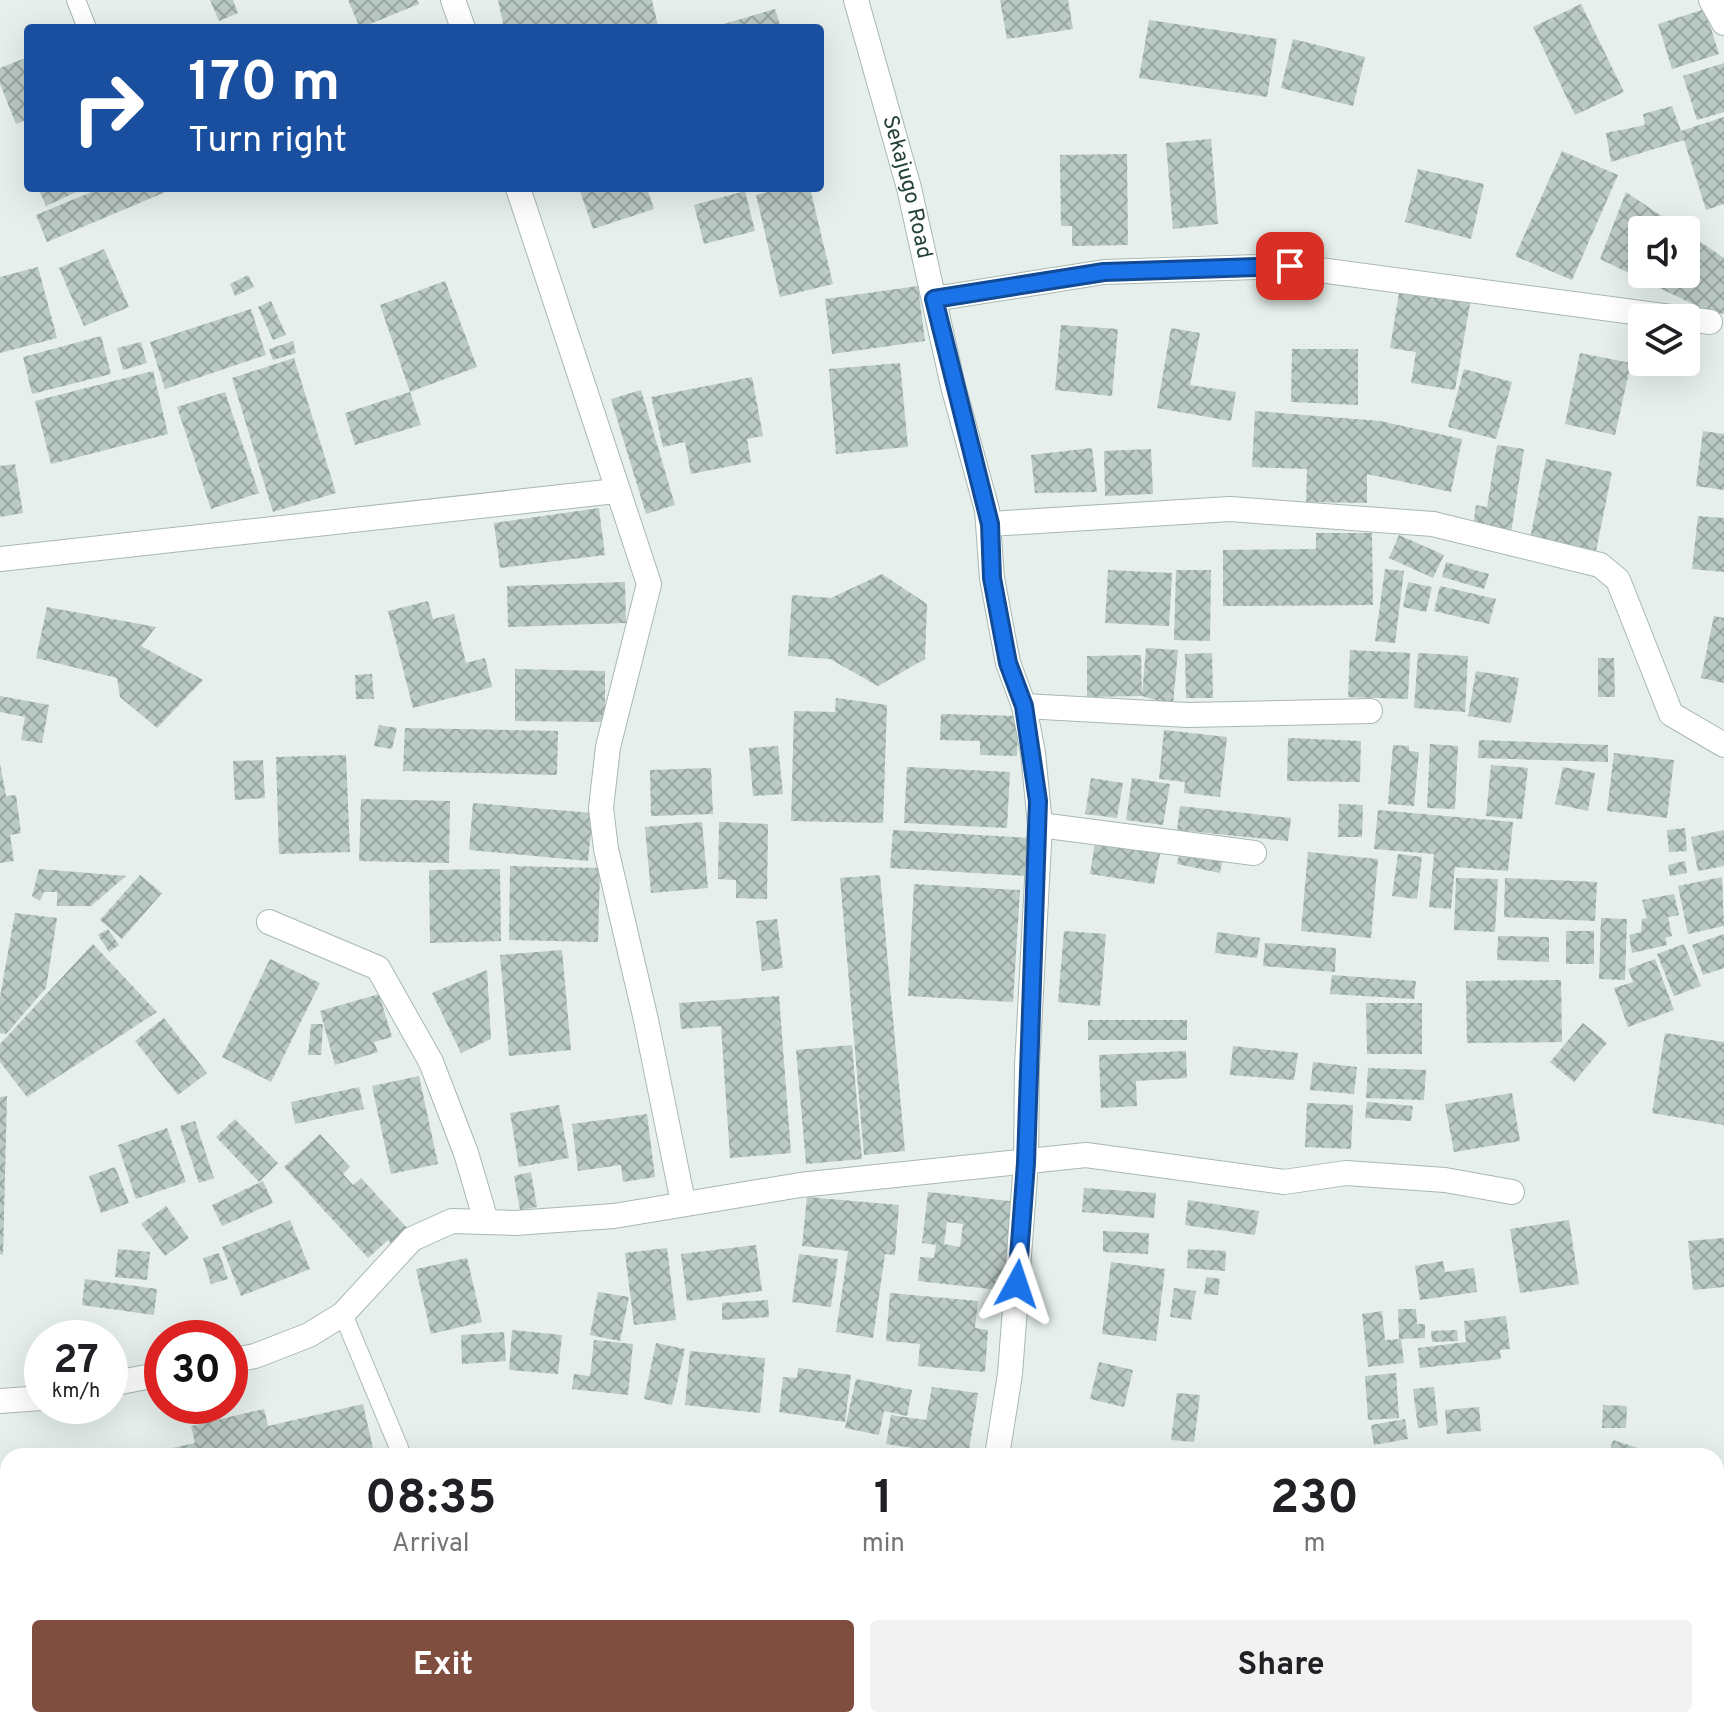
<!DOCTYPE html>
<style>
:root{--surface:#fff;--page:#f2f2f2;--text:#202124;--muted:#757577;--accent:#7f4e3f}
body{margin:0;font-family:Overpass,sans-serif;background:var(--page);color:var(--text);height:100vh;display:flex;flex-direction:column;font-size:30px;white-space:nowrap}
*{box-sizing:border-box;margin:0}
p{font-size:26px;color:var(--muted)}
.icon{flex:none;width:44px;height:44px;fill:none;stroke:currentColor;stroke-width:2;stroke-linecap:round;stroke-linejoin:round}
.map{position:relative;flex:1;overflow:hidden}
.sheet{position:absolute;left:0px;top:1448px;width:1724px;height:280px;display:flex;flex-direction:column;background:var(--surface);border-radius:24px 24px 0 0;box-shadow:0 8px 32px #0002}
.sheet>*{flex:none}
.guide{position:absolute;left:24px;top:24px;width:800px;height:168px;border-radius:8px;box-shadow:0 8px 32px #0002;background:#1a4fa0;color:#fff;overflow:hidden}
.controls{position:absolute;left:1628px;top:216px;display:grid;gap:16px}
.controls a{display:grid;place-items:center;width:72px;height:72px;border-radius:8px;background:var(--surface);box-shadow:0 8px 32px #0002;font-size:40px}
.speed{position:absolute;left:24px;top:1320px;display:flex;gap:16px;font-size:40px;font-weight:700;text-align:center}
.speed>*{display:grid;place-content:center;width:104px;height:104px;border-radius:50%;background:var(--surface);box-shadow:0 8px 32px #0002;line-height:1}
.speed small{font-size:20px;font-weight:400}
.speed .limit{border:12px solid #d22;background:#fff;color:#111}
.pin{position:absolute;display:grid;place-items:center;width:68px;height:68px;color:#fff;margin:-34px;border-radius:16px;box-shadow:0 4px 12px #0006}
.me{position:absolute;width:88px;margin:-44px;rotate:5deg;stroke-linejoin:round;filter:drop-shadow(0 0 6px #0008)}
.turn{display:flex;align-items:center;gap:28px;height:168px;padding:0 32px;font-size:36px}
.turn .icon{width:104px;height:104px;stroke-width:2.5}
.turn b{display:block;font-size:56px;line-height:68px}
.eta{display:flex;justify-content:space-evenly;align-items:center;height:136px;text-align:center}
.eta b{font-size:48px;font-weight:700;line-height:56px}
.button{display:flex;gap:16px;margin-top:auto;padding:16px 32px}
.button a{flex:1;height:92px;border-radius:8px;background:var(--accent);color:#fff;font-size:32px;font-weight:700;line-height:92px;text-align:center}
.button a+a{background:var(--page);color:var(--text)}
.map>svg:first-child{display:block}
.building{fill:url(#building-cross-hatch);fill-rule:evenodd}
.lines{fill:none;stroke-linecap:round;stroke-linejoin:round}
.service-casing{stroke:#a8b8b2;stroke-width:20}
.minor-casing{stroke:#a8b8b2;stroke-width:26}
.service{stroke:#fff;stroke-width:18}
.minor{stroke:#fff;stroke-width:24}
.route-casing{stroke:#114b97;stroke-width:20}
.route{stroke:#1a73e8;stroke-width:14}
.labels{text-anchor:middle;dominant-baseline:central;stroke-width:6;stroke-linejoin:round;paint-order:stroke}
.street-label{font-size:22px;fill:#24423a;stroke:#f7fbf9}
</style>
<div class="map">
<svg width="1724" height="1728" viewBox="0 0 1724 1728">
<defs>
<pattern id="building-cross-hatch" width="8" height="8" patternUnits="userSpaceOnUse" patternTransform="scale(2)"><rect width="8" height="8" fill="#bbcac4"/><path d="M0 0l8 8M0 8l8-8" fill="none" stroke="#98a6a0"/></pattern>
</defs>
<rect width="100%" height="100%" fill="#e6efeb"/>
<path class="building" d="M210,0H233L238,13L219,21Z
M348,0H417L419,4L360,28Z
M498,0H652L658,26L504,28Z
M1000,0H1068L1073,29L1007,39Z
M1581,4L1624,92L1575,115L1533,27Z
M775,9L781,28H725L724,24Z
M1705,9L1719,54L1672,69L1658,24Z
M1149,20L1277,39L1267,97L1139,78Z
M1293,39L1365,57L1353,106L1281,88Z
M28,57V119L16,124L0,84V68Z
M1724,63V112L1697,120L1683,76Z
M1672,106L1681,131L1724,117V204L1706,210L1684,140L1611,162L1606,133L1645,125L1643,114Z
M1211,139L1218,224L1173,229L1166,143Z
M1562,151L1618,175L1572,280L1515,256Z
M1127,154L1128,245L1072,246V226H1061L1060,155Z
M1418,169L1484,184L1471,239L1405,222Z
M38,188H85L46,206Z
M101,188H175L47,242L36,215Z
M579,188H647L654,209L593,229Z
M782,188H810L833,284L780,297L756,195Z
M745,191L755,231L704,244L694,205Z
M1626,192L1682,230H1642V274H1686V232L1724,258V314L1705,310L1600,259Z
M104,249L129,307L84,326L59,268Z
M38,267L57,338L0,353V277Z
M248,275L254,287L235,296L230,284Z
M445,281L477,367L410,392L380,305Z
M918,286L925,341L832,354L825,299Z
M1400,287L1471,298L1455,390L1411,383L1416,352L1390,348Z
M271,301L286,335L273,340L258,307Z
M251,309L266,355L165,389L150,342Z
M1061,325L1118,329L1112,396L1055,390Z
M1171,328L1200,333L1190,385L1236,392L1231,421L1157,408Z
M101,336L111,374L32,394L23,357Z
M293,341L296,353L273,360L269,349Z
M141,342L147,363L123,370L117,348Z
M1292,349H1358V405L1291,402Z
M1580,353L1631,363L1615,435L1565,424Z
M294,358L336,493L273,512L232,378Z
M900,363L908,447L836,454L829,369Z
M1464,369L1512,382L1496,439L1448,427Z
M153,371L168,434L51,464L35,401Z
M752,377L763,436L747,439L751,462L691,474L685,442L663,447L651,397Z
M641,390L675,505L646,514L611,399Z
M225,392L259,493L211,509L177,407Z
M410,392L421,425L355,445L345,413Z
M1255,411L1380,421L1462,439L1451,492L1367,474V503L1306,502L1307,469L1252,467Z
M1703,431L1724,434V490L1696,486Z
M1497,445L1524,449L1511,533L1473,527L1476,505L1487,507Z
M1092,448L1097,492L1035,493L1031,455Z
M1151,449L1153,494L1105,496L1104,451Z
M1546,459L1612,472L1596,551L1530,539Z
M15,464L23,513L0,517V466Z
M599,508L605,555L500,568L494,523Z
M1698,516L1724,518V572L1692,569Z
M1316,533H1372L1373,605L1223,606V550L1316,549Z
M1399,535L1444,555L1433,578L1389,558Z
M1446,562L1489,574L1484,589L1442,577Z
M1385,569L1404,571L1395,643L1375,641Z
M1108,570L1172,573L1169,626L1105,623Z
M1176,570H1211L1210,641L1174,640Z
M882,574L927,604L925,659L878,686L830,659L788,656L792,595L831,598Z
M625,582L626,623L508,627L507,586Z
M1408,582L1432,587L1426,612L1403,607Z
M1440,586L1496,599L1489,624L1434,611Z
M428,601L433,619L454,614L466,663L485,658L492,687L413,708L388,611Z
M47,607L156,627L141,646L203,680L157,728L120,697L117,678L36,658Z
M1714,616L1724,618V683L1701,678Z
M1146,648L1178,650L1173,705L1142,696Z
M1350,650L1410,653L1408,699L1348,697Z
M1212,653L1213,698H1186L1185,654Z
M1418,653L1468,656L1465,712L1414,708Z
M1141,655L1142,696L1087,697V656Z
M1598,658H1614L1615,697H1598Z
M515,669L605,671V722L515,721Z
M1476,671L1519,678L1511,723L1468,716Z
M372,674L374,699H356L355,675Z
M0,696L49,705L42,743L21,740L25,717L0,712Z
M836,698L887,705L883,823L791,821L794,711L835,712Z
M941,714L1018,716L1017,756L980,755V741L940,740Z
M379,725L397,728L392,749L374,746Z
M405,728L558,731L557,775L403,771Z
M1164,730L1227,737L1220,797L1184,793L1185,782L1159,779Z
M1288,738L1361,741L1360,782L1287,781Z
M1479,740L1608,745V762L1478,758Z
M1430,744L1458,746L1455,809L1427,808Z
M1393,745L1409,746V751L1419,752L1414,806L1388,804Z
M778,746L783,794L753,796L749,748Z
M1614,753L1674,760L1667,818L1607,811Z
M346,755L350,852L279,854L276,757Z
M263,760L265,798L235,800L233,761Z
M0,764L6,796L16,795L21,833L10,835L14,861L0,863Z
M1491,765L1528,768L1522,819L1486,816Z
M907,767L1010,772L1007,828L904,823Z
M1563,767L1595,773L1588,811L1555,804Z
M711,768L713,814L651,816L650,770Z
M1091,778L1123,783L1117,818L1085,814Z
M1132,778L1170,784L1163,825L1126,820Z
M361,799L450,801L449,863L359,861Z
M473,803L593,813L588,861L469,850Z
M1339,804L1363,805L1362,837H1338Z
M1180,806L1291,818L1288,841L1177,830Z
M1378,810L1513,822L1508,871L1455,867L1451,909L1429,907L1434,854L1374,849Z
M702,822L708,888L651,893L645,827Z
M719,822L768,824L767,899L736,898V880L718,879Z
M1685,828L1687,851L1669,852L1667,830Z
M893,830L1031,838L1028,876L890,868Z
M1724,830V866L1698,871L1691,837Z
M1095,843L1160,854L1154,884L1090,874Z
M1180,850L1223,858L1220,873L1177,864Z
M1308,852L1378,859L1371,938L1301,931Z
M1398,854L1422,857L1417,899L1392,896Z
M1685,861L1687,873L1670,876L1668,865Z
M510,866L600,868L598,942L509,940Z
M39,869L126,876L91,906H57V892H44L40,901L32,896Z
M500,869L501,941L430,943L429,870Z
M140,875L162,893L122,939L100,920Z
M880,875L905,1151L864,1155L840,878Z
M1722,877L1724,926L1688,934L1678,886Z
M1456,878L1498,879L1495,932L1454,930Z
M1505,878L1597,882L1595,921L1504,917Z
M914,884L1020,890L1013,1002L908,996Z
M1674,894L1679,915L1668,917L1672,936L1665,938L1667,945L1632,953L1629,935L1641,932L1642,919L1647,918L1642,900Z
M15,913L57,918L46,988L6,1034L0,1033V997Z
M1601,918L1627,919L1625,980L1599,979Z
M777,919L783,968L762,971L756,921Z
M108,929L119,945L109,952L98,935Z
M1064,931L1106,934L1100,1006L1058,1002Z
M1566,931H1594V964H1566Z
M1217,932L1260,938L1257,958L1215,953Z
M1724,934V968L1703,975L1692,945Z
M1498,936L1549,937V962L1497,960Z
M1265,943L1336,948L1335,972L1263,966Z
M93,944L157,1012L27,1097L0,1062V1044Z
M1684,944L1701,986L1674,996L1657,954Z
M562,950L571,1050L509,1056L500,955Z
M270,959L320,983L271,1082L222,1057Z
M1655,959L1674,1010L1628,1027L1614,988L1633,982L1628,969Z
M487,970L491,1039L461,1053L432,993Z
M1332,975L1416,981L1414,999L1330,994Z
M1561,980L1562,1042L1467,1043L1466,981Z
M379,994L392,1037L374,1042L378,1052L335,1065L320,1011Z
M779,996L791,1153L730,1158L721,1026L681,1029L679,1003Z
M1366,1003H1422V1054H1367Z
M164,1018L207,1073L178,1095L135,1041Z
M1088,1020H1187V1040H1088Z
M1583,1023L1607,1043L1574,1082L1550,1062Z
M311,1024H323L321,1055H308Z
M1665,1033L1724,1042V1125L1652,1113Z
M852,1045L862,1159L806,1164L796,1050Z
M1233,1046L1298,1053L1294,1080L1230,1075Z
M1186,1051L1187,1078L1136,1081L1137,1106L1101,1108L1099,1055Z
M1313,1062L1357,1067L1354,1094L1310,1090Z
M1368,1068L1426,1070L1424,1100L1366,1098Z
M419,1076L438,1164L391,1174L372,1086Z
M359,1087L364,1109L295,1124L291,1102Z
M1512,1093L1520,1141L1454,1152L1445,1104Z
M7,1096L3,1255L0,1254V1097Z
M1367,1102L1413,1106L1411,1121L1365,1118Z
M1307,1103L1353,1105L1351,1149L1305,1147Z
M559,1105L569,1158L519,1167L510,1113Z
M647,1114L655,1177L623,1182L621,1165L578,1171L572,1124Z
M235,1119L278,1163L259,1182L216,1137Z
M195,1121L214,1178L199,1183L180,1126Z
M167,1128L186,1182L136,1199L118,1145Z
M320,1134L350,1167L343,1174L353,1185L361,1178L409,1230L393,1246L388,1240L368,1258L284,1167Z
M115,1167L129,1203L101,1213L89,1176Z
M531,1172L537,1207L520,1210L514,1176Z
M263,1181L273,1203L222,1226L212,1205Z
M1084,1188L1156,1193L1154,1218L1082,1212Z
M928,1192L1018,1202L1008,1291L918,1281L920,1257L934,1258L936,1245L922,1243ZM947,1222L963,1224L960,1247L944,1244Z
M807,1197L899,1205L895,1255L885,1254L873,1338L836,1332L848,1251L802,1246Z
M1188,1200L1259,1211L1255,1235L1185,1225Z
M166,1206L189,1238L165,1256L141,1224Z
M290,1220L310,1269L241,1296L222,1247Z
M1569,1220L1579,1284L1520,1293L1510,1229Z
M1103,1231L1149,1233L1148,1254L1103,1252Z
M1724,1238V1287L1693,1290L1688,1241Z
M756,1245L762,1291L687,1301L681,1254Z
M667,1248L676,1320L634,1325L625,1253Z
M118,1249L150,1252L147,1280L115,1277Z
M1188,1249L1226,1251L1225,1271L1187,1268Z
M219,1253L228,1279L211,1284L203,1258Z
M799,1254L838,1259L831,1307L792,1302Z
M467,1258L482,1322L431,1334L416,1269Z
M1443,1261L1445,1272L1474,1268L1477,1292L1420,1300L1415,1266Z
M1111,1262L1165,1269L1156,1341L1102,1334Z
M1206,1277L1220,1279L1218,1295L1204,1294Z
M85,1279L157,1289L154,1315L82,1305Z
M1174,1288L1196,1291L1191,1320L1170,1317Z
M598,1292L629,1297L620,1341L590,1335Z
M890,1293L978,1301L975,1328L988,1330L985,1372L918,1366L920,1344L886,1341Z
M768,1300L769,1317L722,1320V1303Z
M1398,1309H1416L1417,1324H1425V1338L1399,1339Z
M1382,1311L1385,1340L1401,1339L1404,1363L1368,1367L1362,1314Z
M1506,1316L1510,1349L1500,1350L1501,1359L1420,1368L1418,1348L1466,1342L1464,1321Z
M512,1330L562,1335L558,1374L509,1370Z
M1457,1330L1458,1341L1432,1342L1431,1331Z
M504,1332L506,1361L462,1364L461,1335Z
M594,1340L633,1344L628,1395L572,1389L574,1374L590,1376Z
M656,1343L685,1349L672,1405L644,1399Z
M690,1351L765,1358L760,1413L685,1405Z
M1099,1362L1133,1370L1124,1407L1090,1399Z
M798,1368L851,1375L845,1422L779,1412L783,1377L797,1378Z
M1396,1373L1399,1418L1368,1420L1365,1376Z
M856,1379L912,1390L907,1416L884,1411L879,1435L845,1428Z
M932,1387L978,1393L968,1456L886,1444L891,1415L926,1420Z
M1434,1387L1438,1425L1418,1428L1413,1389Z
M1177,1393L1200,1395L1194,1442L1171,1440Z
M363,1404L374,1453L361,1456H174L172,1448L195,1443L191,1426L264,1409L268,1426Z
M1603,1405L1627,1406L1626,1428H1602Z
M1479,1407L1481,1431L1447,1434L1445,1410Z
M1405,1419L1408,1439L1374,1445L1371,1425Z
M1613,1440L1660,1455V1456H1608Z
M862,1448L897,1453V1456H861Z
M1434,1452L1504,1453V1456H1434Z
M1721,1481L1724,1482V1565L1720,1578L1716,1577V1485Z
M0,1569L8,1570V1629H0Z
M0,1650L8,1651V1699H0Z
M326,1720H376V1724L327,1726Z
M534,1720H617L616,1728H533Z
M1097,1720H1128V1728H1096Z
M1139,1720H1190L1189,1728H1138Z
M1210,1720H1240L1239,1728H1209Z
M1244,1720H1312L1311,1728H1243Z
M1336,1720H1402L1401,1728H1335Z
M1422,1720H1444L1443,1728H1421Z
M1599,1720H1651L1652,1728H1600Z
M1658,1720H1708L1709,1728H1659Z"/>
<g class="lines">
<g class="service-casing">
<path id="service" d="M76,0L87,28
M343,1314L399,1448V1456"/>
</g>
<g class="minor-casing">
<g id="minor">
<path d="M453,0L463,28"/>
<path id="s1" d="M856,0L909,188L953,386L987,510L992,578L1008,663L1024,706L1033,753L1040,825L1027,1066L1026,1163L1010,1374L997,1456"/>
<path d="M1711,0L1724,23"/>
<path d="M518,188L649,584L608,747L601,808L606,849L646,1020L683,1202"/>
<path d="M934,299L1104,272L1290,266L1678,318"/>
<path d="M1686,319L1710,322"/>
<path d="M990,524L1230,509L1433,524L1600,565L1618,580L1671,714L1724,745"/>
<path d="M0,559L616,491"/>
<path d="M1024,706L1188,715L1370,711"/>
<path d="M1040,825L1254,853"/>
<path d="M269,922L378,968L431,1062L466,1153L486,1221"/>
<path d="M230,1361L255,1356L309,1335L343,1314L412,1239L452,1221L515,1223L614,1216L800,1185L1086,1155L1284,1182L1346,1173L1445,1180L1512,1192"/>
<path d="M110,1384L162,1374"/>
<path d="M0,1401L42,1398"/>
<path d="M1568,1720L1569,1728"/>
<path d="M947,1728V1720"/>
</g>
</g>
<use href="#service" class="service"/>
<use href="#minor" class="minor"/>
</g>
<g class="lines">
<g class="route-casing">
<path id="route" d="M1017,1284L1026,1163L1038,801L1024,706L1008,663L992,578L990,524L934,299L1104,272L1290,266"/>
</g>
<use href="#route" class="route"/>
</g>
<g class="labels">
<g class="street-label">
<text stroke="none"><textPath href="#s1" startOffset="194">Sekajugo Road</textPath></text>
</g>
</g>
</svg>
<div class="controls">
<a><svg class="icon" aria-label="sound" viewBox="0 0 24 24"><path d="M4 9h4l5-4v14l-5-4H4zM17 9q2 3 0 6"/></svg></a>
<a><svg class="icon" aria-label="layers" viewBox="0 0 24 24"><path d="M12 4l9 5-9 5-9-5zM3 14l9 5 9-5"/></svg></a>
</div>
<div class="speed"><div>27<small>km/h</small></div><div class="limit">30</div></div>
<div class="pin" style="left:1290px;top:266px;background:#d93025"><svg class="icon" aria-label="arrive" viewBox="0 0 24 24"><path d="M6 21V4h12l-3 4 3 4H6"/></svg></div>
<svg class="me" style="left:1017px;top:1284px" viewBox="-20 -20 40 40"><path d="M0-17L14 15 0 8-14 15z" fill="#1a73e8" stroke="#fff" stroke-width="4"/></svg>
<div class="guide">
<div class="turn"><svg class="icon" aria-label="right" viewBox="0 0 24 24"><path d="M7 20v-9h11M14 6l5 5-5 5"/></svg><div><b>170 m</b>Turn right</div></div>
</div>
<section class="sheet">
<div class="eta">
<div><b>08:35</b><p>Arrival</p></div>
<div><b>1</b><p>min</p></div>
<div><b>230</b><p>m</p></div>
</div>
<div class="button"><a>Exit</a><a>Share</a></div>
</section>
</div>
